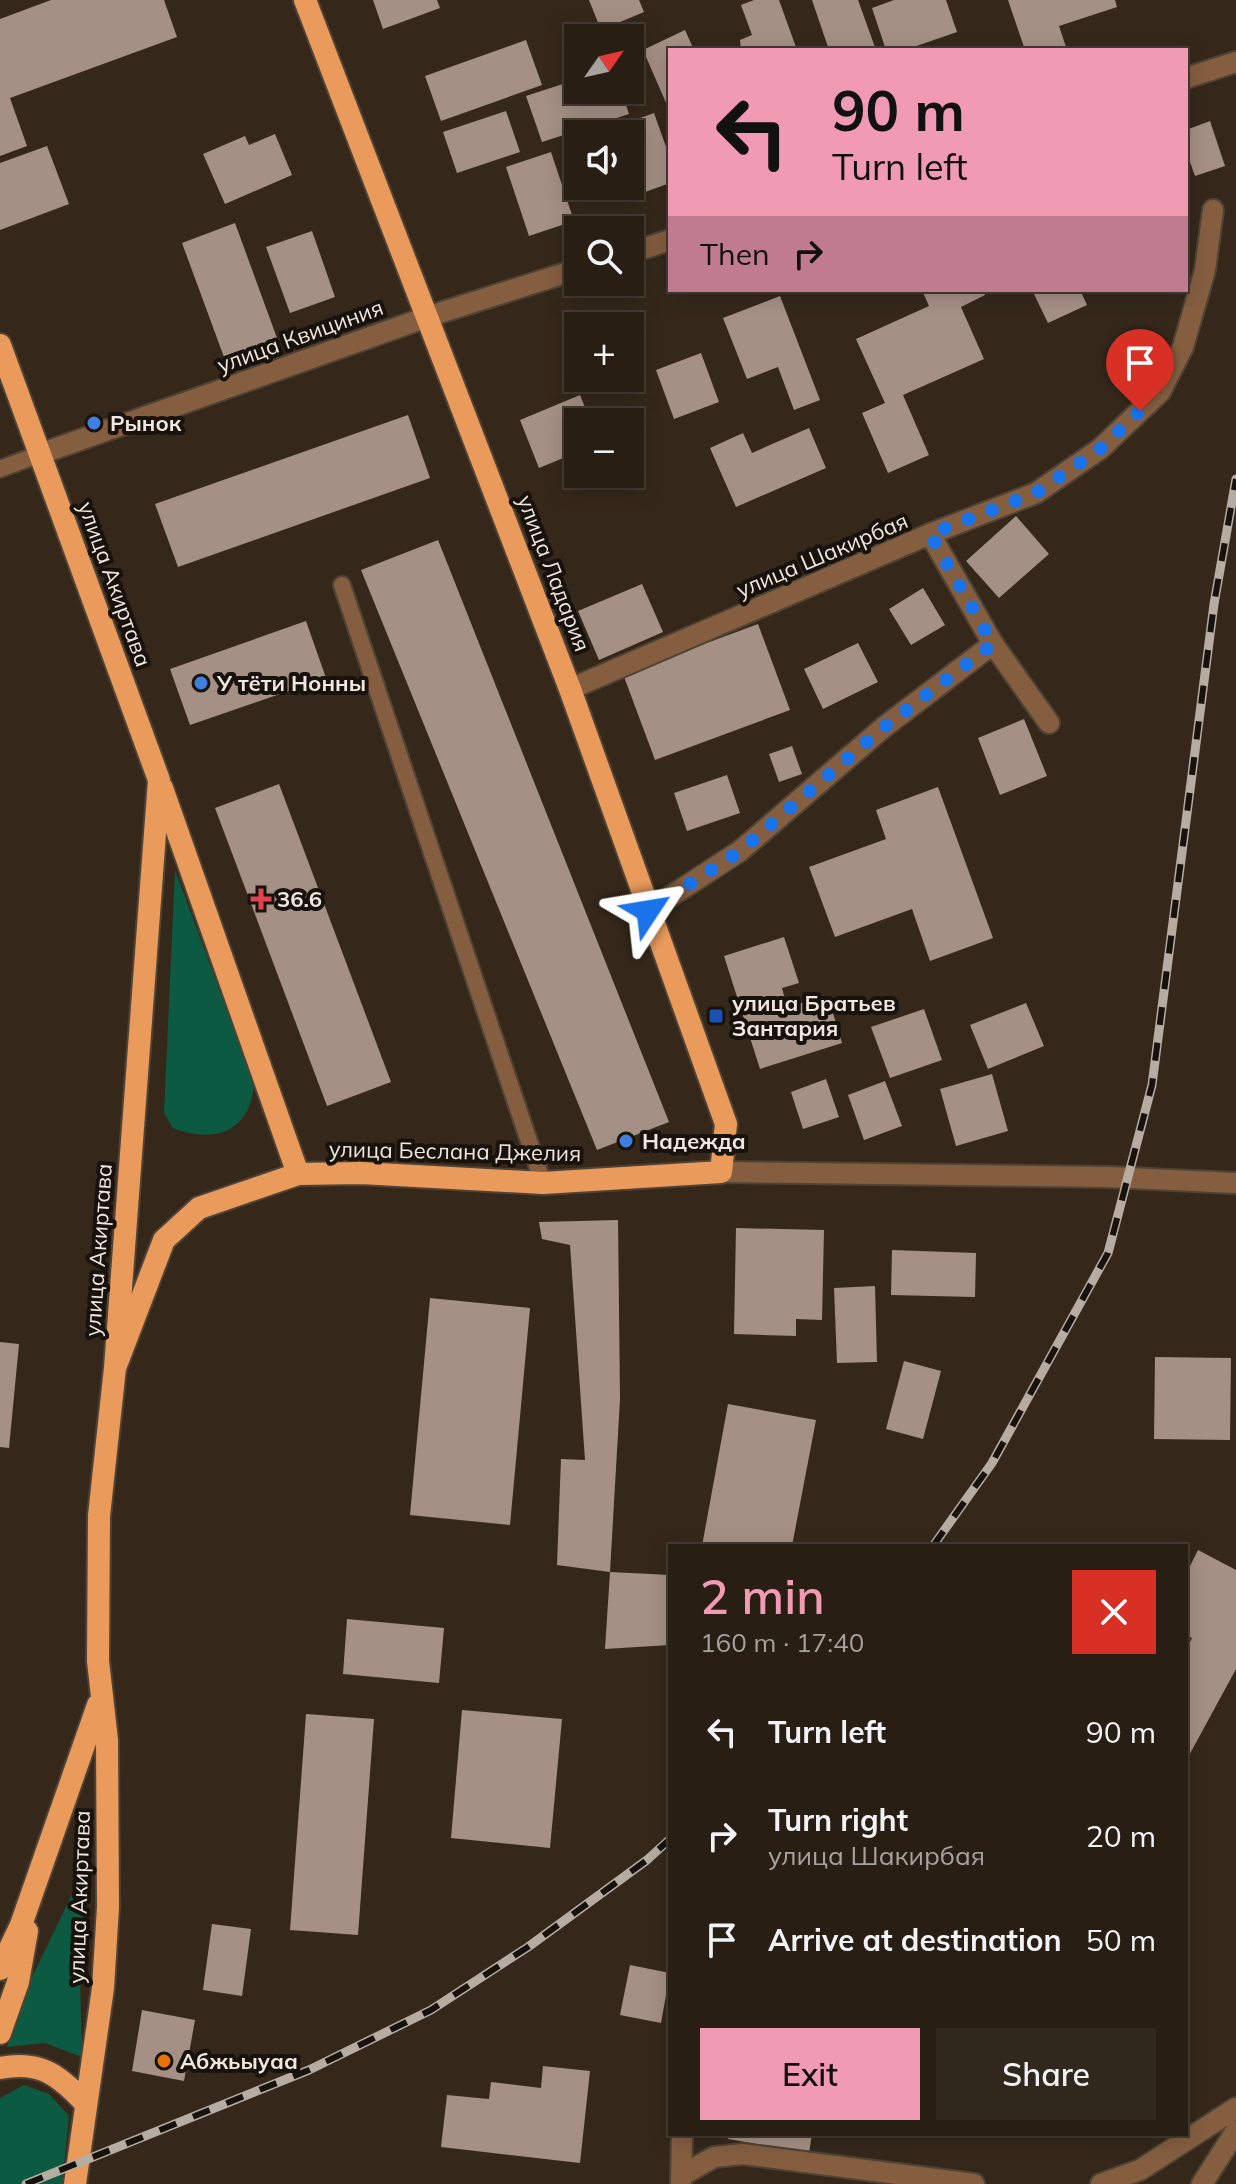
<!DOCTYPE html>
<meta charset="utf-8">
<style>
:root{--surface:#281e14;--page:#30271d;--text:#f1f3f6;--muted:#a5a2a0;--line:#443c34;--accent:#f19ab4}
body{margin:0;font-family:Mulish,sans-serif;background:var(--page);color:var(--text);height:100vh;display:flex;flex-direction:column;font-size:30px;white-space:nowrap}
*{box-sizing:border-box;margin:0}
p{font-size:26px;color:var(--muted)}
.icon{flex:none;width:44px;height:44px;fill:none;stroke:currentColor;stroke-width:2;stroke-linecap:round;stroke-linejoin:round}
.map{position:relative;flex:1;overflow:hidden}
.details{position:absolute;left:668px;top:1544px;width:520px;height:592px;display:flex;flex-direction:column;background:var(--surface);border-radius:0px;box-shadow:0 4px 20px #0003,0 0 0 2px var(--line)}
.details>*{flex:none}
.guide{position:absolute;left:668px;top:48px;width:520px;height:244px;border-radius:0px;box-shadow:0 4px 20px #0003,0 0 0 2px var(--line);background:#f19ab4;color:#111;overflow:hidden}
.needle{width:52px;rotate:56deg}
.buttons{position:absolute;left:564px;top:24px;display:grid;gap:16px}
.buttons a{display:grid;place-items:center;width:80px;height:80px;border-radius:0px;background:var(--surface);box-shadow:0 4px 20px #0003,0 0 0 2px var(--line);font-size:40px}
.pin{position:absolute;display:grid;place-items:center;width:68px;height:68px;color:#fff;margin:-82px -34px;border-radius:50% 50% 50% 0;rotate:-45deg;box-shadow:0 0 8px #0007}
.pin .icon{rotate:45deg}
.me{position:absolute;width:88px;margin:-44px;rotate:57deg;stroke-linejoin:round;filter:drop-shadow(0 0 6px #0008)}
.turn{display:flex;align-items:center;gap:28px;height:168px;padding:0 32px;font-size:36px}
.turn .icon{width:104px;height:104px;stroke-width:2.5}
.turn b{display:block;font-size:56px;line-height:68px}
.then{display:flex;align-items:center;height:76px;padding:0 32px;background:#0003;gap:16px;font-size:30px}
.round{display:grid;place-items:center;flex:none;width:84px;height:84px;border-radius:0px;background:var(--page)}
.headline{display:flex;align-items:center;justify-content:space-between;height:136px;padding:0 32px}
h1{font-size:48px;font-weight:600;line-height:60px;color:var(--accent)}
.button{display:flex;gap:16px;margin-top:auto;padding:16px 32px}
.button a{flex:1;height:92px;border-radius:0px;background:var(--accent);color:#111;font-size:32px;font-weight:600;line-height:92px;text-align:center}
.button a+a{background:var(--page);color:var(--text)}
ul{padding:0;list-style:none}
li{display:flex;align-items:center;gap:24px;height:104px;padding:0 32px}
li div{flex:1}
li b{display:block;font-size:30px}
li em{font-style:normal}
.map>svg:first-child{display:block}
.green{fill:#0b5a41}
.building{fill:#a59085}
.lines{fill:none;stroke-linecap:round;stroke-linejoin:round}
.service-casing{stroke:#4f4336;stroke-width:20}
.minor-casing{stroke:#4f4336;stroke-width:24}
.trunk-casing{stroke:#4f4336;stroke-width:26}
.service{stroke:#855e40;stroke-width:16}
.minor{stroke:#855e40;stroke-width:20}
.trunk{stroke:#ea9b5c;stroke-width:22}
.rail-casing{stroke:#b6aca2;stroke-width:9}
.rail{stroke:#18120c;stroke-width:6;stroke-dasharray:18;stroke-linecap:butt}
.route{stroke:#1a73e8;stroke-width:14;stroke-dasharray:0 25.2}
.shop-dot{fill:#3f7fe0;stroke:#18120c;stroke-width:3}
.health-dot{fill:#e0444e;stroke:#18120c;stroke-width:3}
.transit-dot{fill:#1a4fb4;stroke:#18120c;stroke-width:3}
.food-dot{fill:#e8710a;stroke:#18120c;stroke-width:3}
.labels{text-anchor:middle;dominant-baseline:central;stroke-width:8;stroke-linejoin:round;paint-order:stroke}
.street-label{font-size:22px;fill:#f0e7df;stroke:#18120c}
.poi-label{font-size:22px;font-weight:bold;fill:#f0e7df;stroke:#18120c;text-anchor:start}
</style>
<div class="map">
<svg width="1236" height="2184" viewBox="0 0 1236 2184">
<rect width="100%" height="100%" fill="#35281b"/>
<path class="green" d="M175,870L254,1084C250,1132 215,1144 173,1128L164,1113Z
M88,1861L80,1980L82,2057L45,2043L7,2047L23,1996Z
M24,2085L49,2094L69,2116L62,2184H0V2098Z"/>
<path class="building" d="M51,0H164L177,37L10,98L27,146L0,156V19Z
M373,0H437L440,8L383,29Z
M589,0H639L644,12L601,30Z
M754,0H779L797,50H741L740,40L752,35L741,5Z
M812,0H858L876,50H829Z
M894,0H946L957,32L905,50H886L872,8Z
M1008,0H1115L1117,7L1059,26L1067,50H1025Z
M685,30L694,50H670V112L643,50Z
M526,40L542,85L441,121L425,76Z
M578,79V90H621L629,114L542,142L526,96Z
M506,111L520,152L457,173L443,132Z
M654,113L670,158V183L634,196L630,186V134H612L610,129Z
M1210,121L1225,166L1195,176L1186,151V130Z
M275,134L292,175L225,204L203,154L245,136L249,145Z
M47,146L69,204L0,230V163Z
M551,152L574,221L529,236L506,167Z
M235,223L281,349L228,368L182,243Z
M312,231L335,297L290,313L266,247Z
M922,290H983L985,295L961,307L984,359L903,395L929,455L888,473L862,413L885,403L856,339L929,306Z
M1032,290H1080L1087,305L1048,323Z
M780,296L820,400L794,410L778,367L747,379L723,318Z
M701,353L719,402L674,419L656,370Z
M580,395L591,422H578V452L539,468L520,420Z
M408,415L430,478L178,567L155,504Z
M809,428L826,468L736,507L710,448L743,433L752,453Z
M1016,516L1049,554L999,598L966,561Z
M438,540L669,1122L597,1150L361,570Z
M642,584L663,632L599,660L578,611Z
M923,588L945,625L911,645L889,609Z
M306,621L326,678L190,725L170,669Z
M758,624L790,710L655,760L623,674Z
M858,643L878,682L823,709L804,669Z
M1024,719L1047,776L1000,795L978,738Z
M792,746L802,774L779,782L769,754Z
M727,775L740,813L687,831L674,793Z
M279,784L391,1082L327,1106L215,808Z
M938,787L993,938L930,961L912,909L835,937L809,867L886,839L876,810Z
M784,937L799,983L782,988L787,1007L808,1001L813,1016L832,1010L842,1043L760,1069L724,956Z
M1026,1003L1044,1046L988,1069L970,1025Z
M924,1009L942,1060L890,1078L871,1027Z
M992,1074L1008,1131L956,1146L940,1089Z
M826,1079L839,1117L803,1129L791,1092Z
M885,1081L902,1126L864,1140L848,1095Z
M618,1220L620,1399L610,1572L557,1565L561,1459L585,1460L570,1245L542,1239L539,1222Z
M736,1228L824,1230L822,1320L796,1319V1336L734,1334Z
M892,1250L976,1253L975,1297L891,1295Z
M875,1286L877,1362L837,1363L834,1288Z
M430,1298L530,1308L510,1525L410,1515Z
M0,1342L19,1344L9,1448L0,1447Z
M1155,1357L1231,1358L1230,1440L1154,1439Z
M904,1361L941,1371L923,1439L886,1429Z
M728,1404L816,1420L792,1546H702Z
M1198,1550L1236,1570V1669L1186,1761V1650L1192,1638L1186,1635V1574Z
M610,1572L670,1575V1645L605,1649Z
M347,1619L444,1628L439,1683L343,1674Z
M462,1710L562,1719L550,1848L451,1838Z
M306,1714L374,1719L358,1935L290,1930Z
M212,1924L251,1929L242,1996L203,1990Z
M630,1965L670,1973L661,2023L620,2015Z
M142,2010L195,2020L184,2081L132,2071Z
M543,2066L590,2071L580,2163L441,2147L447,2095L489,2099L491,2082L541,2088Z
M729,2134H812L809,2153L728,2139Z"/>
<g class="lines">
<g class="service-casing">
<path id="service" d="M0,469L40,454
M342,585L543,1183"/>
</g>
<g class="minor-casing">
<path id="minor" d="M1186,78L1236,62
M630,253L670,240
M40,454L430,316L578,269
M930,534L993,644L1049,723
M570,689L930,534L1036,493L1100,449L1160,392L1183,347L1205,270L1213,210
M648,911L740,851L884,727L993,644
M721,1172L1108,1177L1236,1183
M681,2176L714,2157L743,2154L974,2184
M681,2184L682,2134
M1101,2184L1140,2170L1236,2108
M1202,2184L1236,2131"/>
</g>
<g class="trunk-casing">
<path id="trunk" d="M0,345L159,780L115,1368L99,1516L98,1661L107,1740L108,1907L103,1988L75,2184
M162,788L298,1174
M115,1368L164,1240L199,1208L298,1174L361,1173L543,1183L721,1172L726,1124L570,689L305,0
M0,1969L21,1925L98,1705
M0,2033L18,1982L27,1931
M0,2068C40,2060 59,2075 86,2104"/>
</g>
<use href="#service" class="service"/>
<use href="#minor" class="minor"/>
<use href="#trunk" class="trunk"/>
<g class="rail-casing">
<path id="rail" d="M933,1546L992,1463L1108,1253L1152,1085L1214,604L1236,479
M26,2184L309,2070L431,2010L528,1947L647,1860L670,1839"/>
</g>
<use href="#rail" class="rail"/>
</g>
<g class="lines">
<path class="route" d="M648,911L740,851L884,727L993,644L930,534L1036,493L1100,449L1140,411"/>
</g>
<g class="shop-dot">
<circle cx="94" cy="423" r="8"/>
<circle cx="201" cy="683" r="8"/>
<circle cx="626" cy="1141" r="8"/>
</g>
<path class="health-dot" d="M257 887h8v8h8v8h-8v8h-8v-8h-8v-8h8z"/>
<rect class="transit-dot" x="708" y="1008" width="16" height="16" rx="4"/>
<circle class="food-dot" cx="164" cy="2061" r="8"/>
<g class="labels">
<g class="street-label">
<text transform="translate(300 336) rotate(-20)">улица Квициния</text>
<text transform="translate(822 555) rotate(-23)">улица Шакирбая</text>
<text transform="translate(554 573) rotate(69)">улица Ладария</text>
<text transform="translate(115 584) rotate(70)">улица Акиртава</text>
<text transform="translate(455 1151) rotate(1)">улица Беслана Джелия</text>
<text transform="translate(98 1250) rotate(-86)">улица Акиртава</text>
<text transform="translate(79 1897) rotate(-88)">улица Акиртава</text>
</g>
<g class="poi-label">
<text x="110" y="423">Рынок</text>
<text x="217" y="683">У тёти Нонны</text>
<text x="277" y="899">36.6</text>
<text x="732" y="1003">улица Братьев<tspan x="732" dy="25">Зантария</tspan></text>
<text x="642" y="1141">Надежда</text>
<text x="180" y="2061">Абжьыуаа</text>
</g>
</g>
</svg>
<div class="buttons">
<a><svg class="needle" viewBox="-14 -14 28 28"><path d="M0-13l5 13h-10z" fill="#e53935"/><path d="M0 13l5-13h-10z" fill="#a5a2a0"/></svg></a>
<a><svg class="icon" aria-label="sound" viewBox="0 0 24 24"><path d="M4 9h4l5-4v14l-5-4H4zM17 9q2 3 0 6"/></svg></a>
<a><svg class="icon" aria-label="search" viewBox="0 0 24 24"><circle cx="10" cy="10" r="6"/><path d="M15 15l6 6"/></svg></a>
<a>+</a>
<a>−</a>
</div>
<div class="pin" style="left:1140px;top:411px;background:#d93025"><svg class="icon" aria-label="arrive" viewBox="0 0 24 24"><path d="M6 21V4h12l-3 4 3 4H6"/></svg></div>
<svg class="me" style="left:648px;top:911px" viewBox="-20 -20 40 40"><path d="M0-17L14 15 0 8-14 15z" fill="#1a73e8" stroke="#fff" stroke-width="4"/></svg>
<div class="guide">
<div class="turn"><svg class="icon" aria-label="left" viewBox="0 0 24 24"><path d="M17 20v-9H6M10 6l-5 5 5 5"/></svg><div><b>90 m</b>Turn left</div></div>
<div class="then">Then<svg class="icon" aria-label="right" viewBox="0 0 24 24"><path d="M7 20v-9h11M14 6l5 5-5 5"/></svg></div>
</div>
<section class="details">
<div class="headline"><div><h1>2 min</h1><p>160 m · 17:40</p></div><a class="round" style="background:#d93025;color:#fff"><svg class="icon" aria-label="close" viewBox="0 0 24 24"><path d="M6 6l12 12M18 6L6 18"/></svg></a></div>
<ul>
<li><svg class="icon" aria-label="left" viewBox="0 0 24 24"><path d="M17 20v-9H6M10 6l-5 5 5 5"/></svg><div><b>Turn left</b></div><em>90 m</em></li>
<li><svg class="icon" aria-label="right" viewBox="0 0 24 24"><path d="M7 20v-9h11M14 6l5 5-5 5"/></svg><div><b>Turn right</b><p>улица Шакирбая</p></div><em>20 m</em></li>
<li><svg class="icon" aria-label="arrive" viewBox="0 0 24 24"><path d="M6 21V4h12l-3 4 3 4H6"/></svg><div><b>Arrive at destination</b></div><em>50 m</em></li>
</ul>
<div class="button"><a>Exit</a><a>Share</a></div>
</section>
</div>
